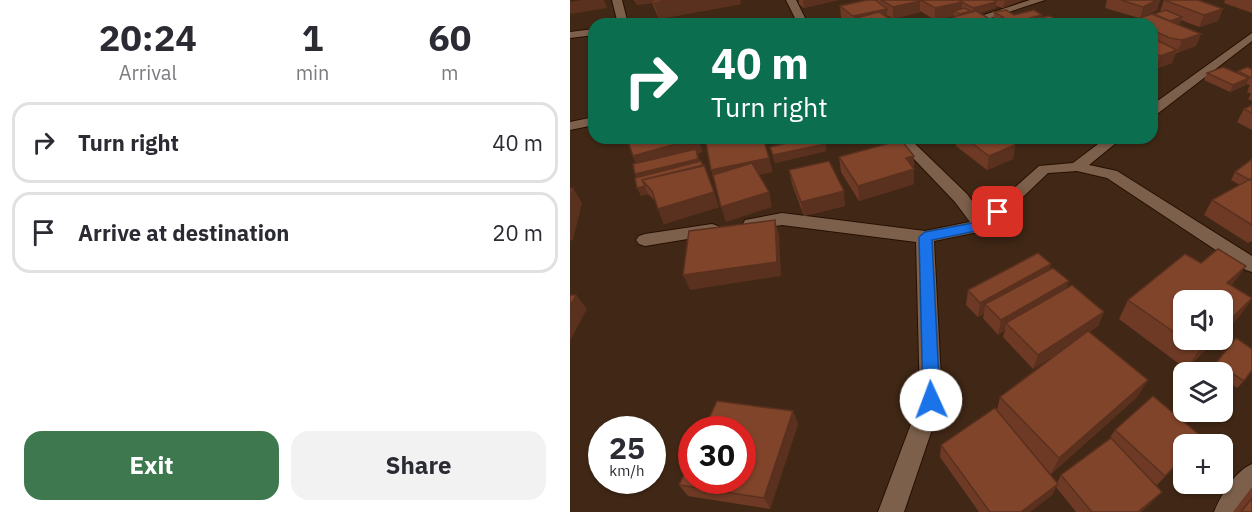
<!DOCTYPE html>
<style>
:root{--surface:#fff;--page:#f2f2f3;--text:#2b2b33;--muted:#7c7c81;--line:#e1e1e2;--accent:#3d784f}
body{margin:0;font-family:"IBM Plex Sans",sans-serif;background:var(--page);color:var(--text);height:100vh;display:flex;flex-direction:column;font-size:22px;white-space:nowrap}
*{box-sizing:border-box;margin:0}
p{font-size:20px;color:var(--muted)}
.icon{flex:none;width:33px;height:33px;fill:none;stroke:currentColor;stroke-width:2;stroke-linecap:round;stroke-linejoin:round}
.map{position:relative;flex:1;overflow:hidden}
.details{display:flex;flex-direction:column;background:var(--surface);width:570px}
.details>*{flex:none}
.hud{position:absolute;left:18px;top:18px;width:570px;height:126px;border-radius:18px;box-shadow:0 2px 4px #0004;background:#0b6e4f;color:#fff;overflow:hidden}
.fabs{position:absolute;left:603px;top:290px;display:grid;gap:12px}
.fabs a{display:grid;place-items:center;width:60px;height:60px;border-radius:12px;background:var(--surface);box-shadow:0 2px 4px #0004;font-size:30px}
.speed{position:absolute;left:18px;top:416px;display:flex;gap:12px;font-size:30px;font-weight:700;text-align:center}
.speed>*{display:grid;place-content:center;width:78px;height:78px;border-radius:50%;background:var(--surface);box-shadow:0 2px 4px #0004;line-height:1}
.speed small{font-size:15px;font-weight:400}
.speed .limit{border:9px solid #d22;background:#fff;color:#111}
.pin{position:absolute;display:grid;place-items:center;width:51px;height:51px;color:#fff;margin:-26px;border-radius:12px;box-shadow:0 3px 9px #0006}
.me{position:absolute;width:66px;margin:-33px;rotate:358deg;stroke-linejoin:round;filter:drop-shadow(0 0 4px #0008)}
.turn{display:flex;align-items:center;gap:21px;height:126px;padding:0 24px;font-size:27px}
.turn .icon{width:78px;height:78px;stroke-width:2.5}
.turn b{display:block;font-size:42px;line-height:51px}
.eta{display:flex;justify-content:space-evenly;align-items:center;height:102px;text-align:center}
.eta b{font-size:36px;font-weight:700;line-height:42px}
.action{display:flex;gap:12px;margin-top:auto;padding:12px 24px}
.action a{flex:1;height:69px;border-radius:18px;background:var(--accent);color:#fff;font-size:24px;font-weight:700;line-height:69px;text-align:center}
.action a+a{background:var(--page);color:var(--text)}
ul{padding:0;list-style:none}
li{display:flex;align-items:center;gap:18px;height:81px;margin:0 12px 9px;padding:0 12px;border:3px solid var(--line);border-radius:18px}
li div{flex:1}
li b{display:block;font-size:22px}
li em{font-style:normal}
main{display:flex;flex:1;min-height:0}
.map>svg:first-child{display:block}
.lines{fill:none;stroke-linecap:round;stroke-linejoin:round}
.street-casing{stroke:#271001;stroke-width:2}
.street{fill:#7c604c;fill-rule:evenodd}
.wall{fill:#6e3a25}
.shaded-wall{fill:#5a301e}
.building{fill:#80442b;stroke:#5a301e;stroke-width:1.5}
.route{fill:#1a73e8;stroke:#114b97;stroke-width:1.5}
</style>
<main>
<section class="details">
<div class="eta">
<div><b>20:24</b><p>Arrival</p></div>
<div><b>1</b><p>min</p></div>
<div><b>60</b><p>m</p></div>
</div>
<ul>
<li><svg class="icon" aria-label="right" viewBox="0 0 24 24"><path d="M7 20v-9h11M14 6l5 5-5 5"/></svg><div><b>Turn right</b></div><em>40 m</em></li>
<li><svg class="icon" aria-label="arrive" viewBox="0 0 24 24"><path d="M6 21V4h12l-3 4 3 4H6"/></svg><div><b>Arrive at destination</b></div><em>20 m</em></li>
</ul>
<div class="action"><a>Exit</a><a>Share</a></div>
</section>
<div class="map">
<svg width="682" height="512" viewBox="0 0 682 512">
<rect width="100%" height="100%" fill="#412816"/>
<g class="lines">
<g class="street-casing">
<path id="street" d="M42,0H52L58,24H48Z
M216,0H226L238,24H228Z
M460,0H475L402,24H386Z
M24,29V35L0,38V32Z
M682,33V41L587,114L582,115V105Z
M24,117V125L0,130V122Z
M324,138H339L397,194L413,216L469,166L503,163L536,138H552L519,165L547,171L682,256V272L676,270L537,178L507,171L478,173L418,230L364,241L372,400L334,512H308L350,400L346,242L212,225L181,230L175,228L173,224L175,220L212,213L355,231L400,222L385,202Z
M142,224L148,226L151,230L148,234L75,246L69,244L66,240L69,236L75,234Z
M682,464V499L673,512H644C651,495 665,471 682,464Z"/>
</g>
<use href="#street" class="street"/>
</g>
<path class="wall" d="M64,0H170L171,4L89,19L82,3L67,5Z
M229,0H268L234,8L229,4Z
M306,0L390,1L452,0L433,8L426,6V8L409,13L428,24H382L383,17L384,16L365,20L350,11V12L323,19L317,15V17L328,24H279L271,17L270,6L307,1Z
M537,0H590L587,10L573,17L591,12H590L594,0L648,21L629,27L611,20L610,23L607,24L631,34L626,46L606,53L602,63L585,69L582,67V24H560V21L569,18L535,8Z
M655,0H682V13L654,3Z
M424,12L472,18L507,24H432L423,19Z
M682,69V101L678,99L681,94L677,92L680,85L676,84V85L660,92L634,80L637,73H667L668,71Z
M682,105V130L667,122L674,109Z
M221,138H255L253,139L255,144L256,151L205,163L200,147L223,141Z
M386,138H435L445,145L443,159L417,170L386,146Z
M133,152L128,153L130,162L149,207L94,224L86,202L78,194L71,196L67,178L66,163L63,156Z
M344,156V184L289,201L271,172L269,157Z
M682,159V241L678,243L634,215L642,200L670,185L661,180L665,172Z
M219,170L275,206L234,216L222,184Z
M481,264L479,269L496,288L534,312L528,326L519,332L578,380L566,398L481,474L469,462L487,483L491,475L539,439L545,430L614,457L586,486L581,503L571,512H506L486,487L482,495L460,512H409L370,457L371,445L427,410L430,397L496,348L463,369L433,337L435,330L428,335L413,318L414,314L408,317L396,305L398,290Z
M662,286L682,299L668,318L616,369L549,319L558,300Z
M666,338L674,381L667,388L652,378V372H643L640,370Z
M223,411L228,424L200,509L118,496L109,485Z
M682,487V512H663Z"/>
<path class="shaded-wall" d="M11,0H34L37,8L1,14L0,12V2Z
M65,0H81L82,3L67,5Z
M101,0H170L171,4L89,19L84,3Z
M233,0H268L234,8Z
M439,0H452L433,8L434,2Z
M587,0H590L587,10L570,19L573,7Z
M350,1V12L323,19V7Z
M392,2L391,14L401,11L400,17L390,20V14L384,11V16L365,20V8Z
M426,2V8L402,14L403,8Z
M317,9V21L287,18V24H284L283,16Z
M653,9L648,21L629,27L634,15Z
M472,15L471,21L459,24L456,19Z
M612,17L610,23L594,29L597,22Z
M631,34L626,46L607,53L612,40Z
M607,50L602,63L585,69L590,56Z
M679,78L676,85L660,92L663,85Z
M128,138L133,152L128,153L131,167L68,181L65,174L69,170L63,156Z
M224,138H255L226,146Z
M255,144L256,151L205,163L203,155Z
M445,145L443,159L417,170L419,156Z
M344,156V184L289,201L288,186L336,158Z
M199,158L203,172L146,185L141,170Z
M75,186L78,194L71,196L67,188Z
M3,188L12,203L3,240L0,241V201Z
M274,191L275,206L234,216L231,202Z
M144,192L149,207L94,224L88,209Z
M199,192L202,207L156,222L151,207Z
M205,220L209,235L211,276L120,290L113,275Z
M481,264L477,279L415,304L414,314L408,317L410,303Z
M676,266L662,285L646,300L657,283Z
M499,281L494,296L436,323L435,330L428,335L431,320Z
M6,295L17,309L0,341V306Z
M682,299L668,318L652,333V328Z
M534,312L528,326L463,369L468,355Z
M641,339H646L616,369L629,350Z
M578,380L566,398L481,474L489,458Z
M223,411L228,424L200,509L194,498Z
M488,484L482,495L460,512H451Z
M592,492L581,503L571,512H568Z"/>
<path class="building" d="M82,0H101L84,3Z
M297,0H305L317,9L283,16L270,6Z
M311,0H349L350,1L323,7Z
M351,0H389L392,2L365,8Z
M392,0H423L426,2L403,8L390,1Z
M551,0H587L573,7Z
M594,0H628L653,9L634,15Z
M394,8L401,11L390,14L384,11Z
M436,10L444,15L464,10L472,15L456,19L461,22L463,19L480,16L487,21L479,23V24H466L464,23L461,24H439L438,23L441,22L424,12Z
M596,10L612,17L600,21L584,14Z
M406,11L428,24H394L383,17Z
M309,12L328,24H296L287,18Z
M582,14L631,34L612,40L600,38L582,30V24H568L560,21Z
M498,19L507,24H481L479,23Z
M133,21L135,24H117Z
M202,21L203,24H185Z
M582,38L607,50L590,56L582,52Z
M653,67L679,78L663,85L637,73Z
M677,67L682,69V78L668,71Z
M682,105V113L674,109Z
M57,138H127L63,156Z
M163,138H193L199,158L141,170L136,143Z
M238,138H252L255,144L203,155L200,147Z
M395,138H435L445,145L419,156Z
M331,140L344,156L336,158L344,169L288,186L269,157Z
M126,149L128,159L65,174L63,164Z
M682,159V178L680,180L665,172Z
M131,161L133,166L72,180L75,186L67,188L65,178Z
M259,161L274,191L231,202L219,170Z
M182,163L199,192L151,207L143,175Z
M134,165L144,192L88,209L82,191L72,180Z
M682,178V225L642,200Z
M3,188L0,201V189Z
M205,220L207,262L113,275L119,231Z
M648,249L676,266L657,283L682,298L652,328V300H614V339L558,300L615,254L631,263Z
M468,253L481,264L410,303L398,290Z
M483,268L499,281L431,320L415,304Z
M502,285L534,312L468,355L436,323Z
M0,295H6L0,306Z
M518,331L578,380L489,458L430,397Z
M666,338L682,349V370L674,381L646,363Z
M614,339H641L629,350Z
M583,396L632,437L626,444H614V457L595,476L545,430Z
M147,401L223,411L194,498L109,485L122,457V480H172V429H134Z
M425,408L488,484L451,512H420L371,445Z
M541,438L592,492L568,512H522L491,475Z
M682,498V512H671Z"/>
<path class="route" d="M428,208L434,212L416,229L362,240L370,400L367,406L361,408L355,406L353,400L349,237L355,232L408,222Z"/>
</svg>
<div class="fabs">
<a><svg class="icon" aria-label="sound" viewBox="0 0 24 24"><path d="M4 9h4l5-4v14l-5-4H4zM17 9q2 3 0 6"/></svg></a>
<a><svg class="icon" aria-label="layers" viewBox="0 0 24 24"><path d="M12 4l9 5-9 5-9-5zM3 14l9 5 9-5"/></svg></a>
<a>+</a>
</div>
<div class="speed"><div>25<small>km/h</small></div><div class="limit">30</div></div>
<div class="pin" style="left:428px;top:212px;background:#d93025"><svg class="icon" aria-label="arrive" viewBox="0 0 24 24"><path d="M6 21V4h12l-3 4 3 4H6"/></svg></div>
<svg class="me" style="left:361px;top:400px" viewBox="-20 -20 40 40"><circle r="19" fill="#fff"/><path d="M0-13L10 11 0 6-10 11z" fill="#1a73e8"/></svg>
<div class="hud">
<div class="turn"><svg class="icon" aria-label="right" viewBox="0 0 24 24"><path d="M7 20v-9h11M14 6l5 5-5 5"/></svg><div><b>40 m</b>Turn right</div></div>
</div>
</div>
</main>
